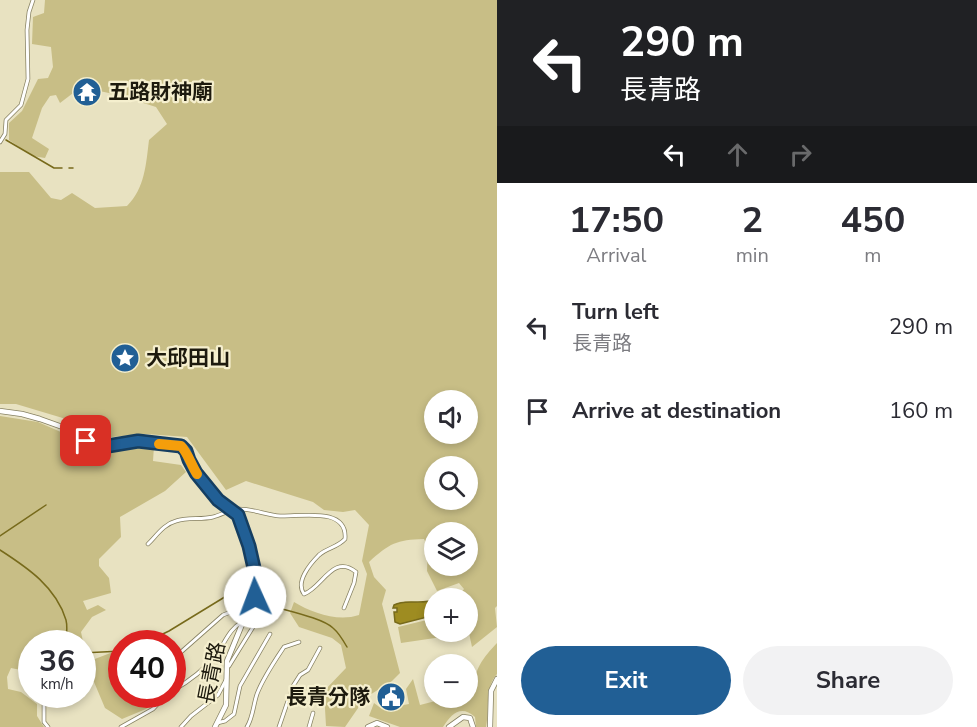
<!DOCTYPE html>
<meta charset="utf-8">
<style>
:root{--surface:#fff;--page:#f2f2f3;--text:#2b2b33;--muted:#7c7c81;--accent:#215f95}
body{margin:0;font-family:"Nunito Sans","Noto Sans TC",sans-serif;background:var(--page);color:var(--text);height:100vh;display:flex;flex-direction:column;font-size:22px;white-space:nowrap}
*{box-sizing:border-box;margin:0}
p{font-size:20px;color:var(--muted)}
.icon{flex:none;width:33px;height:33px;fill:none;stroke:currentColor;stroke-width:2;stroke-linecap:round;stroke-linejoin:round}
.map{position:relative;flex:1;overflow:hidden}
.details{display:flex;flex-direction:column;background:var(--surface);width:480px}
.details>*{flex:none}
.guide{background:#202124;color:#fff;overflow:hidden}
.fabs{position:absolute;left:424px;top:390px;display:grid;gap:12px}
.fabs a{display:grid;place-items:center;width:54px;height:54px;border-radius:50%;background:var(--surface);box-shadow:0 3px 9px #0003;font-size:30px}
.speed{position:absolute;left:18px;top:630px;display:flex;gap:12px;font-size:30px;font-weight:700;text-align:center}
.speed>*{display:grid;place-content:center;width:78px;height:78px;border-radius:50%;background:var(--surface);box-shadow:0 3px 9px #0003;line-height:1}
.speed small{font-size:15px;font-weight:400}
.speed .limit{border:9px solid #d22;background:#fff;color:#111}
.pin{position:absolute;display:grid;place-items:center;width:51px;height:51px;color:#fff;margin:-26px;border-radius:12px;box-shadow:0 3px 9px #0006}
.me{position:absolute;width:66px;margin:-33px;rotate:358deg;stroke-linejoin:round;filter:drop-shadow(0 0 4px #0008)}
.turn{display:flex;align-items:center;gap:21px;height:126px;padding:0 24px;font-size:27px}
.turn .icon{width:78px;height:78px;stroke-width:2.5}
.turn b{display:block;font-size:42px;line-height:51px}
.lanes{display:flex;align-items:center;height:57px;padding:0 24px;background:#0003;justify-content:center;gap:30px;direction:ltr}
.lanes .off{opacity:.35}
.eta{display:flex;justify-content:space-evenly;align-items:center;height:102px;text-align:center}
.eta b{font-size:36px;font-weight:700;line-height:42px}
.primary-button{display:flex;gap:12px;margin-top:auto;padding:12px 24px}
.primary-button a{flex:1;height:69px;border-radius:36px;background:var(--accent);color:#fff;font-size:24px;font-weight:700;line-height:69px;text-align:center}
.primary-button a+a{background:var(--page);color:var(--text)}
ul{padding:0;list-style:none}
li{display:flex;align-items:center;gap:18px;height:84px;padding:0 24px}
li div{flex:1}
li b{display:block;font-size:22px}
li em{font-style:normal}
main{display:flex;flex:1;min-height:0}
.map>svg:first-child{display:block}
.green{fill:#c8be86;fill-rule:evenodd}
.water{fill:#9e8c21;stroke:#776a1b;stroke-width:1.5}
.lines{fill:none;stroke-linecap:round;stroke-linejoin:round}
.stream{stroke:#776a1b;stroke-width:1.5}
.street-casing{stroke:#868062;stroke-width:4.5}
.secondary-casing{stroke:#868062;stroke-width:6}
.street{stroke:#fff;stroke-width:3}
.secondary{stroke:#fff;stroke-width:4.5}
.route-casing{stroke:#153e61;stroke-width:15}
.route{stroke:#215f95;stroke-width:10}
.slow{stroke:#f59e0b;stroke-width:10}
.labels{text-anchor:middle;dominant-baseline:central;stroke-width:4.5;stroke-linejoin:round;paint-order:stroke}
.poi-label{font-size:21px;font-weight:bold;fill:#1d1a0e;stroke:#f5efce;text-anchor:start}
.street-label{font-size:21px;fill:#1d1a0e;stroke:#f5efce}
</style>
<main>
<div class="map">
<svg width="497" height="727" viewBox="0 0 497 727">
<rect width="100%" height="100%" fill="#e8e2c1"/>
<path class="green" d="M45,0H497V606L495,608L497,627L472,647L469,633L401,643L398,627L435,618V632H468V598H457L464,589L459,583L437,591L427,571L428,547L424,539C396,540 390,543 369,562L374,577L386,590L382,604L400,673L392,681L365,698L345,727L326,726L324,691L346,668L341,645L332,638L299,627L290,613L294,602C312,613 338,622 359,615L367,574L362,561L369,525L355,510L343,512L324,510L313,502L246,481L226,490L187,437L146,434L100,438L86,425L16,404H0V172H29L51,198L61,200L72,193L95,208L127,206C145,188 146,164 149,140L167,124L156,107L118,95L81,87L60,103L56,95L50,96L42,108L32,138L49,149L45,158L32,156L9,140V123L22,111L38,79L48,78L53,67L51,47L32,44L33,17L44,13ZM435,400H468V434H435ZM435,466H468V500H435ZM435,532H468V566H435Z
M0,416L38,422L70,436L88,448L154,446L153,461L181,465L186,472L165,491L120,517L121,537L99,559V566L109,578L111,593L83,601L87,610L98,605L106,610L92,617L81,632L84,646L83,647L82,644H32L31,672L11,668L7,677L8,689L21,692L37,704V716L44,727H0Z
M497,643V674C484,688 490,710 486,727H476L475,717C461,704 451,714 443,727H400L369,716L374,703L382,709L409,704L406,689L413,679L420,705L447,698H468V692L474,690C474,669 483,658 497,643Z
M113,652L121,653L122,694L162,695L146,709L122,719L105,708L94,682L83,681V660L87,662Z"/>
<path class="water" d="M435,599V615L400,624L395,622L394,612H397V608H393L394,605C407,598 422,606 435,599Z"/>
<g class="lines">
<path class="stream" d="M6,140L54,168H62
M69,168H73
M0,536L46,505
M0,550C28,568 56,587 66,620C68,628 66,636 66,644
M256,601C276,609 320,616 333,628C339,633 343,640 347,647
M142,644L169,631L228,595L249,598
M82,653L122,651"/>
<g class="street-casing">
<path id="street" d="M0,142L5,134L6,120L21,105L28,79L27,30L29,12L33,0
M148,544C157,535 164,524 176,521C188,517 201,520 213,517C222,515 230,509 239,509C253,509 267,515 280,516C299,517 348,506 345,539C338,547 327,548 319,555C310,564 295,582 304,594C322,588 333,553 356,572L354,583L344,608
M172,660L223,615L249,605
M229,666L258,619
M172,691C188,682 205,669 216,655C225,643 229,629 242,622
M44,694V722L48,727
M217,723L225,721L234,714L240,686L270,634
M121,727L153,709L167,694
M181,727L191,716L218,695L226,680
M247,727C253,717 253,706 257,694C263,678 274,662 284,647L299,642
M279,727L293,686L300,675L308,670L320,648
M309,727L313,713"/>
</g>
<g class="secondary-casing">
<path id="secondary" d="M0,411L22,414L40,419L68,429L86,441L97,444L108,446L138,441L181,446L186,451L189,460L196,473L218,500L238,515L253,560L257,588L227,661L226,705L215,727
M368,727L377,723L387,727
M449,727L463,717L470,718L473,727
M490,727L491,691L497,679"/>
</g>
<use href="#street" class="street"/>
<use href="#secondary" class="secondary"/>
</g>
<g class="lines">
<g class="route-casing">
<path id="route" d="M86,441L108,446L138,441L181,446L186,451L189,460L196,473L218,500L238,515L249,546L256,577L258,588L255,597"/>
</g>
<use href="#route" class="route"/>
<path class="slow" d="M159,444L181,446C188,453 191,465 197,474"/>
</g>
<defs>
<g id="temple-disc" transform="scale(1.5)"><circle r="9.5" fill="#215f95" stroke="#f5efce"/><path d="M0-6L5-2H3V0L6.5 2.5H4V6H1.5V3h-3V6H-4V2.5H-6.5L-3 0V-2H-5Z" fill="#fff"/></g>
<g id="sight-disc" transform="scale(1.5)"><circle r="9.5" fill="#215f95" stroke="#f5efce"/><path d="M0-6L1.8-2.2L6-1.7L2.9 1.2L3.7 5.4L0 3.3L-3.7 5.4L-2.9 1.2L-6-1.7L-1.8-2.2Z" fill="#fff"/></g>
<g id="civic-disc" transform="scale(1.5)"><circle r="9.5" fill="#215f95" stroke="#f5efce"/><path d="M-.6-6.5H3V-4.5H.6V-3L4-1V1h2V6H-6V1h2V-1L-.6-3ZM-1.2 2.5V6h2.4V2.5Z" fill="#fff"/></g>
</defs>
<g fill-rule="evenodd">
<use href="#temple-disc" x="87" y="92"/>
<use href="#sight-disc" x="125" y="358"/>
<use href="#civic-disc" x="391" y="697"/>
</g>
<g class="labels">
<g class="poi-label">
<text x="108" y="92">五路財神廟</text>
<text x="146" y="358">大邱田山</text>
<text x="370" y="697" text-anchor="end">長青分隊</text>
</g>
<g class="street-label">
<text transform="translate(212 673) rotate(-79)">長青路</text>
</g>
</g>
</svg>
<div class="fabs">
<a><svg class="icon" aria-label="sound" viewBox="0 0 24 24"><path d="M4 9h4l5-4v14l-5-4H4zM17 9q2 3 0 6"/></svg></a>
<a><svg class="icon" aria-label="search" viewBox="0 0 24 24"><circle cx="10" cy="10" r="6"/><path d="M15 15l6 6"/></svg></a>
<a><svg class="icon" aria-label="layers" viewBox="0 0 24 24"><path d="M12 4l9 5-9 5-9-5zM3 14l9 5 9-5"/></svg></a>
<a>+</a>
<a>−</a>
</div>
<div class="speed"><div>36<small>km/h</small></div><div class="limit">40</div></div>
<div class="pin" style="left:86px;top:441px;background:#d93025"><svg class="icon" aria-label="arrive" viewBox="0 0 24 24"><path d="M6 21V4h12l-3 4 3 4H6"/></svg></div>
<svg class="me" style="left:255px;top:597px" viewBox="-20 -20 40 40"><circle r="19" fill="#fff"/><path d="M0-13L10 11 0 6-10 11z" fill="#215f95"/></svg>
</div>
<section class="details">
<div class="guide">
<div class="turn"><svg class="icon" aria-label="left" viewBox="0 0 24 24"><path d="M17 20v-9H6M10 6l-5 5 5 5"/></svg><div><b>290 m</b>長青路</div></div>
<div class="lanes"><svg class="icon" aria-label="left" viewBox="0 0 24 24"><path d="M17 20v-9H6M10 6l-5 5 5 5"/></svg><svg class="icon off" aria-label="ahead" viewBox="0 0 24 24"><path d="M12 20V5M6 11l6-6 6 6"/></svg><svg class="icon off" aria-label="right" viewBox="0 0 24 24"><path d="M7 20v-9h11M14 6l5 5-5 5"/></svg></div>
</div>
<div class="eta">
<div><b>17:50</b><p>Arrival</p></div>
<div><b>2</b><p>min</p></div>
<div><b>450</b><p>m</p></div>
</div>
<ul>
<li><svg class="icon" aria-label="left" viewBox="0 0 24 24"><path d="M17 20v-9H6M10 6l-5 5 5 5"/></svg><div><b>Turn left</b><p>長青路</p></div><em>290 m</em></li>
<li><svg class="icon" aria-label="arrive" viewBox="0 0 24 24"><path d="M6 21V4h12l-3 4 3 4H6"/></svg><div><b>Arrive at destination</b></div><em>160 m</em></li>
</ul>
<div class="primary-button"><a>Exit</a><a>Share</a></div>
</section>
</main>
